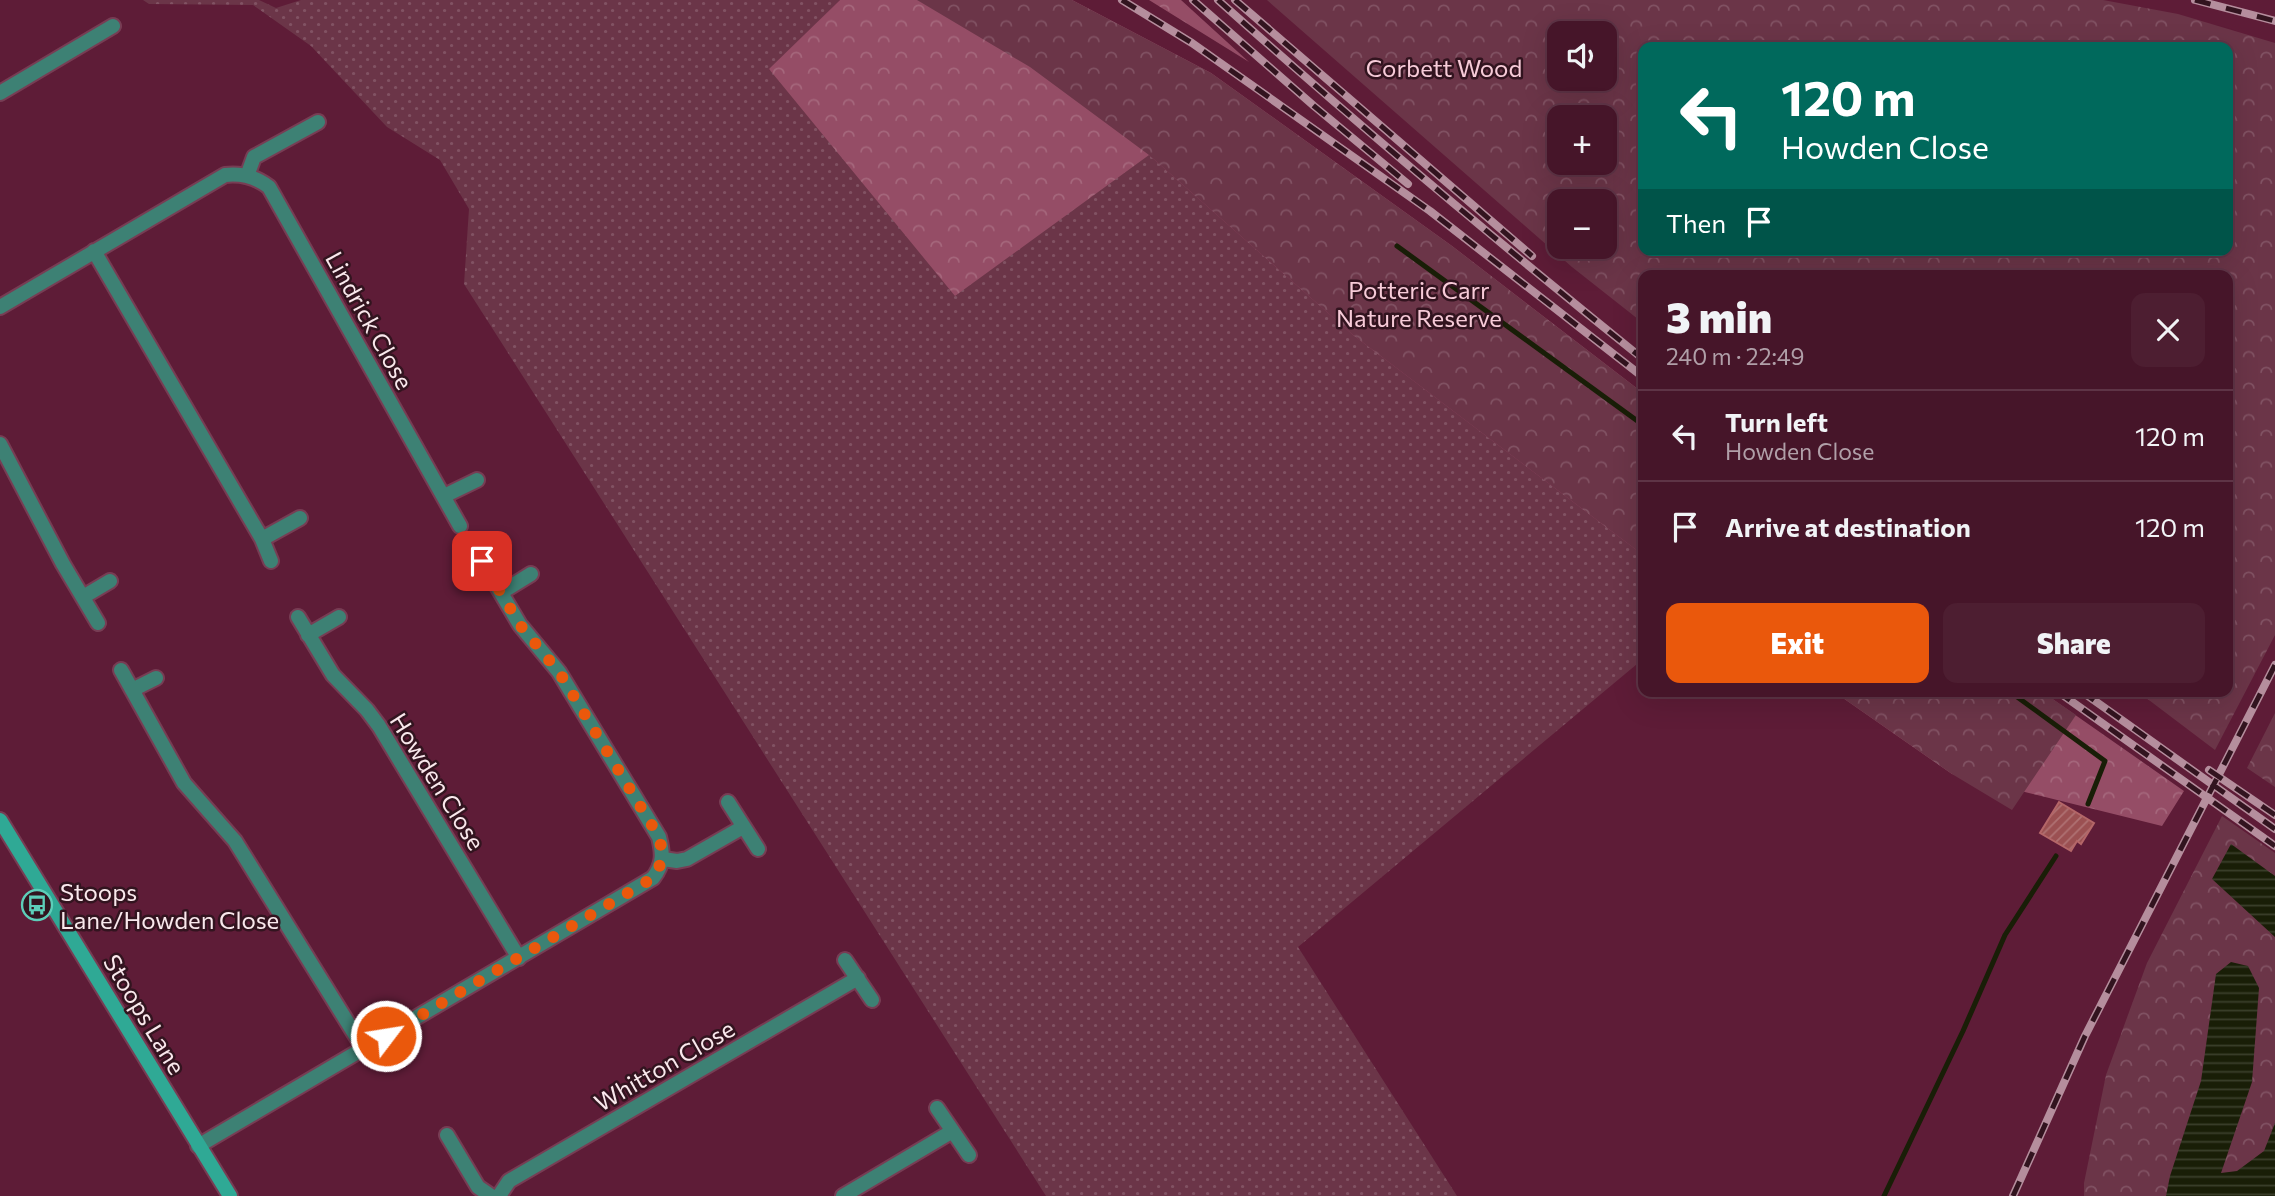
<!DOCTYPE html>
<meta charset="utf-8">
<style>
:root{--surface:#461529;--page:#4d1e31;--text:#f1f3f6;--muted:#b09fa8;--line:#5e3446;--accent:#ea580c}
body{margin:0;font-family:Commissioner,sans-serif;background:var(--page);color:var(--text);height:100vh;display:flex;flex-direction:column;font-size:26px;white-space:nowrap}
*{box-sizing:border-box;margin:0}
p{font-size:23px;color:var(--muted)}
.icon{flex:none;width:38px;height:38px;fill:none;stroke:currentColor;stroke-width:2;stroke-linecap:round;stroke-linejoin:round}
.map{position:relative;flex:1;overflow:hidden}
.sheet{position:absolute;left:1638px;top:270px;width:595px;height:427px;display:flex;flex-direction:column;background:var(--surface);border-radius:14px;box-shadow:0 7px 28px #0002,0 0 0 2px var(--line)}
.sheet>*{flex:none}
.hud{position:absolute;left:1638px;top:42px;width:595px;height:214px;border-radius:14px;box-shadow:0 7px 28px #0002,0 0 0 2px var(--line);background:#00695c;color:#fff;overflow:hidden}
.buttons{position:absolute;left:1547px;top:21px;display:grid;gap:14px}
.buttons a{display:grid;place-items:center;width:70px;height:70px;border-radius:14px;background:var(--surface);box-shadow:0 7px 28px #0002,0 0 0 2px var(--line);font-size:35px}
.pin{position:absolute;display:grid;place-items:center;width:60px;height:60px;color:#fff;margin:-30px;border-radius:14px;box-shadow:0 4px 10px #0006}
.me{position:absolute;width:77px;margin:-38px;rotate:59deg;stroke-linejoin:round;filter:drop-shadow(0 0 5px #0008)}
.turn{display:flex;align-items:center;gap:24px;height:147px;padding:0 28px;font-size:32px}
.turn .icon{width:91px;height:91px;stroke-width:2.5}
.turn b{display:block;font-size:49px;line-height:60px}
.then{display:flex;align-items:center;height:66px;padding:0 28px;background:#0003;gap:14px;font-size:26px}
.round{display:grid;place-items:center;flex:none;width:74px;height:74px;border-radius:14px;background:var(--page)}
.overview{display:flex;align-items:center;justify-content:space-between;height:119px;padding:0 28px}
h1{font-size:42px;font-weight:800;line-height:52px}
.primary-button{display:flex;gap:14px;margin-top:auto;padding:14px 28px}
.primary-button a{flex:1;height:80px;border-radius:14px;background:var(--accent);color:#fff;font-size:28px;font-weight:800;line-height:80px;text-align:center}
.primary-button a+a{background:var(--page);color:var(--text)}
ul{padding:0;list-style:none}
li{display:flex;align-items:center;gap:21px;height:91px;padding:0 28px;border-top:2px solid var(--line)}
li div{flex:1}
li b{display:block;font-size:26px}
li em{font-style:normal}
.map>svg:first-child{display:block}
.grass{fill:url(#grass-dots)}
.forest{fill:url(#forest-crowns)}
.park{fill:url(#park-crowns);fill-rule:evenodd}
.water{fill:url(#water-rules)}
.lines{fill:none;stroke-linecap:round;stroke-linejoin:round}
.stream{stroke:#191e07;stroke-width:5}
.building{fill:url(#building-hatch);stroke:#b46668;stroke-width:2}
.street-casing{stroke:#773d54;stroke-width:18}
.secondary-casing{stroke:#773d54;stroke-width:18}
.street{stroke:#3d8174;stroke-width:14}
.secondary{stroke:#2fa995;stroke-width:14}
.rail-casing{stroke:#b58e9d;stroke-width:8}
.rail{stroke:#32141f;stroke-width:5;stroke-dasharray:16;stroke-linecap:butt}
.route{stroke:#ea580c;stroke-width:12;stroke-dasharray:0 21.6}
.labels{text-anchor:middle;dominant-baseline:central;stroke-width:5;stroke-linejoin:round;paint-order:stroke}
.park-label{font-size:24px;fill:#f7cbd8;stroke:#32141f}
.street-label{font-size:24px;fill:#f9e8ec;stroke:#32141f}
.poi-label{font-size:24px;fill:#f9e8ec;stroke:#32141f;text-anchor:start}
</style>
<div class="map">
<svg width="2275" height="1196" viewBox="0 0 2275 1196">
<defs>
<pattern id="grass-dots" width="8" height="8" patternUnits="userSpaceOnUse" patternTransform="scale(1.75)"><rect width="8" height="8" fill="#6b3548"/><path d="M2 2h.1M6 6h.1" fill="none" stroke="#815263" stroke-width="1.8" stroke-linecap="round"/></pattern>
<pattern id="forest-crowns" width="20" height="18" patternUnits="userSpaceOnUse" patternTransform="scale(1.75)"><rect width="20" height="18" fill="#954d66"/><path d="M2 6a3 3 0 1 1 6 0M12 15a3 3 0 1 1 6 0" fill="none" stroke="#a5677c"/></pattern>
<pattern id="park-crowns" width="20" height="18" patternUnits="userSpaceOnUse" patternTransform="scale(1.75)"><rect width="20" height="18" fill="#6b3548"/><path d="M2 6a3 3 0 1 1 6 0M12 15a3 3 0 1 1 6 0" fill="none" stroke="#815263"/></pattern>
<pattern id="water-rules" width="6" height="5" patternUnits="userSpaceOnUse" patternTransform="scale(1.75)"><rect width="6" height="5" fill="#191e07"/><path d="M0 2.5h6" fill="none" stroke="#3b3f2b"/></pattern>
<pattern id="building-hatch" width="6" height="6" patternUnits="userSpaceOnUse" patternTransform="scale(1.75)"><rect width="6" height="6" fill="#9b5052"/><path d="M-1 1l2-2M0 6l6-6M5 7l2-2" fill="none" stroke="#af7273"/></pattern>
</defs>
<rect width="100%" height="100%" fill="#5e1c37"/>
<path class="grass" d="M143,0H259L276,8L301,0H840L769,70L1149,155L1353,335L1643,555V659L1298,947L1457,1196H1046L464,284L469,209L440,160L387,127L311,46L253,5L149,4Z"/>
<path class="forest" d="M840,0H1072L1211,73L1452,246L1643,393V555L1353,335L1149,155L955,296L769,69Z
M1149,0H1181L1249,62Z
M1833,691H2041L2184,791L2162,826L1952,774Z"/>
<path class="park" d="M917,0H1072L1211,73L1452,246L1643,393V555L1353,335L1149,155L1030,67Z
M1267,0H2103L2178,14L2275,43V635L2215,750L2137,691H2228V275H1643V323L1572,267ZM1559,33H1605V79H1559ZM2228,47V250H1643V47ZM1559,117H1605V163H1559ZM1559,201H1605V247H1559Z
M1833,691H2041L2076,715L2012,810L1952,774Z
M2275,713V787L2247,768Z
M2222,816L2275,853V1196H2084V1183L2106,1075L2147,963Z"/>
<path class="water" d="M2231,844L2275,876V937L2212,879Z
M2231,962L2248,966L2259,988L2252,1082L2221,1173L2237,1171L2264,1151L2275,1123V1196H2166L2170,1176L2201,1081L2216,974Z"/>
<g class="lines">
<path class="stream" d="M1397,246L1643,425
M2009,691L2105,761L2088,804
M1884,1196L1963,1031L2005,935L2056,856"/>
</g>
<path class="building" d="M2059,802L2094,823L2081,844L2077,841L2071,851L2040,833Z"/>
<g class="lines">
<g class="street-casing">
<path id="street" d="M0,93L113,26
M247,176L254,157L318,122
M94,251L262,539L271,561
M0,307L225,175C242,173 256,177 269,187L460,526
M0,444L63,564L98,623
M444,496L477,480
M262,539L300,518
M502,592L531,574
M83,597L110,581
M298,617L333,675L367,710L379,726L519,958
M308,635L339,617
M121,670L184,783L235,841L364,1049
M132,690L156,678
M728,802L758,849
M663,859L677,861L687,859L743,827
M845,960L872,1000
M937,1108L969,1155
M447,1135L478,1187L491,1196
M198,1146L653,878C664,864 663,853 659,837L559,672L520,625L482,561
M499,1196L509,1181L858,978
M843,1196L951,1132"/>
</g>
<g class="secondary-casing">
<path id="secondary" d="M0,820L230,1196"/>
</g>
<use href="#street" class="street"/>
<use href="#secondary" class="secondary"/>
<g class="rail-casing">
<path id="rail" d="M1122,0L1192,43L1430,211L1643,377
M1193,0L1314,106L1408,184
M1218,0C1357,124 1499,243 1643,359
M1235,0L1532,256
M2195,0L2275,21
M2057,691L2275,846
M2081,691L2275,829
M2209,770L2275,815
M2013,1196L2085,1036L2275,665"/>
</g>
<use href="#rail" class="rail"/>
</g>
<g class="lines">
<path class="route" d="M386,1036L653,878C663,864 663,853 659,837L559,672L520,625L482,561"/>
</g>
<defs>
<g id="bus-ring" transform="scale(1.575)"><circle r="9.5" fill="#32141f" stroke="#5dceb9" stroke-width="1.5"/><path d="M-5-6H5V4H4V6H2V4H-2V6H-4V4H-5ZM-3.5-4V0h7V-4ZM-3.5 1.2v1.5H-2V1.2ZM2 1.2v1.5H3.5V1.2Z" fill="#5dceb9"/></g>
</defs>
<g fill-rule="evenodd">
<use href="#bus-ring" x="37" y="905"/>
</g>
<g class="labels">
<g class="park-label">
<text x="1444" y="67">Corbett Wood</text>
<text x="1419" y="289">Potteric Carr<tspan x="1419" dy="28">Nature Reserve</tspan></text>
</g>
<g class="street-label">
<text transform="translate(370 320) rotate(61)">Lindrick Close</text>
<text transform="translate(438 781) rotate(58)">Howden Close</text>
<text transform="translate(145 1014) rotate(59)">Stoops Lane</text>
<text transform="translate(664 1065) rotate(-30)">Whitton Close</text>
</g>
<g class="poi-label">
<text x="60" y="891">Stoops<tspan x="60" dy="28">Lane/Howden Close</tspan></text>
</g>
</g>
</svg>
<div class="buttons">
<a><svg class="icon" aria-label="sound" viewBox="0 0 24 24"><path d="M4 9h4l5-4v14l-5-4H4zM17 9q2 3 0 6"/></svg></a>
<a>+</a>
<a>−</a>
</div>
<div class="pin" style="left:482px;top:561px;background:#d93025"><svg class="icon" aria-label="arrive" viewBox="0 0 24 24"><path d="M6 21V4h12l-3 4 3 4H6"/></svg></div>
<svg class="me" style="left:386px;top:1036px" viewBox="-20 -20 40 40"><circle r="17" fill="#ea580c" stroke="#fff" stroke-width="3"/><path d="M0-11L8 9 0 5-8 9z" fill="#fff"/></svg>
<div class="hud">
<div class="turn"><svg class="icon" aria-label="left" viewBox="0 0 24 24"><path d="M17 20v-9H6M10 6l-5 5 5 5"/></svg><div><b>120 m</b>Howden Close</div></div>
<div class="then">Then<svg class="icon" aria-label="arrive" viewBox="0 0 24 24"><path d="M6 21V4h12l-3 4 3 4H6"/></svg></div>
</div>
<section class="sheet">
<div class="overview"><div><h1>3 min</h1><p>240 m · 22:49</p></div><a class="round"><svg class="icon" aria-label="close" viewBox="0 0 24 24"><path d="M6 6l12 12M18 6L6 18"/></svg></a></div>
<ul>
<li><svg class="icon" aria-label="left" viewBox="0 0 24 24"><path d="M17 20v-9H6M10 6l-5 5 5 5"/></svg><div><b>Turn left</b><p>Howden Close</p></div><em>120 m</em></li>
<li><svg class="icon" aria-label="arrive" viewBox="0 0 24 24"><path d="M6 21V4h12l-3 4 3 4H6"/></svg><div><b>Arrive at destination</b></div><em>120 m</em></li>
</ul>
<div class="primary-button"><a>Exit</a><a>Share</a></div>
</section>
</div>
